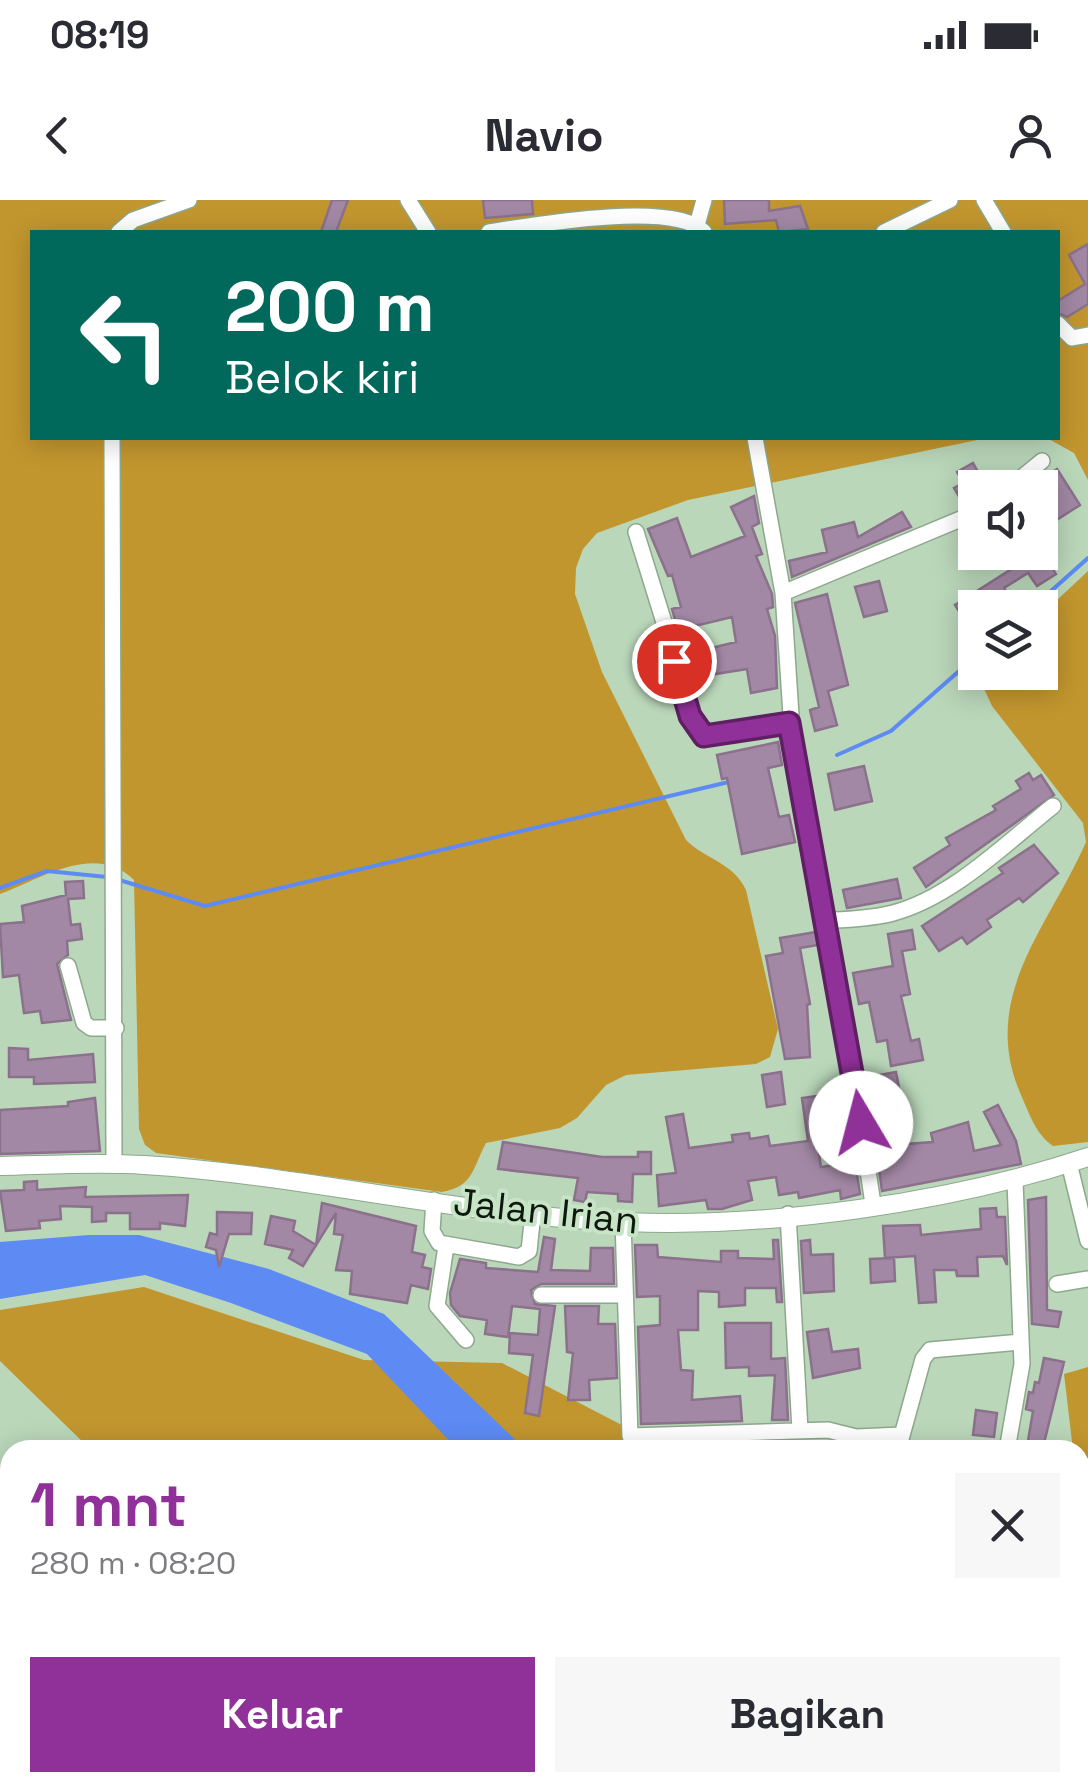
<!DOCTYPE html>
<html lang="id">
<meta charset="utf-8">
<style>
:root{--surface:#fff;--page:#f7f7f7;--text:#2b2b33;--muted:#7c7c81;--accent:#903099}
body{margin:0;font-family:"Space Grotesk",sans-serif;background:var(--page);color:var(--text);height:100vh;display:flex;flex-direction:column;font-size:38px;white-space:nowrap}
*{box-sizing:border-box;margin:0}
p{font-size:32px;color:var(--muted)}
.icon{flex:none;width:55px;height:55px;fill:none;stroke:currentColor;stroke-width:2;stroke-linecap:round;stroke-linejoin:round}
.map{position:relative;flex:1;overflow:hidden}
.drawer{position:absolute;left:0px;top:1240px;width:1090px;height:352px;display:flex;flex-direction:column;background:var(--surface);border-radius:30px 30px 0 0;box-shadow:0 5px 25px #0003}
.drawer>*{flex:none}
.top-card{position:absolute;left:30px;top:30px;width:1030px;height:210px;border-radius:0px;box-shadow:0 5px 25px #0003;background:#00695c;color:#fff;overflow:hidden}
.tools{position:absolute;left:958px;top:270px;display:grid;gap:20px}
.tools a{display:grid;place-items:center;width:100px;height:100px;border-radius:0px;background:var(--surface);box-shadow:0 5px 25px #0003;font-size:50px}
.pin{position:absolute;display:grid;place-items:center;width:85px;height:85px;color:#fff;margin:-42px;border:5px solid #fff;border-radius:50%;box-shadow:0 2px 10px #0007}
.me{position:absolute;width:110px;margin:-55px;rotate:352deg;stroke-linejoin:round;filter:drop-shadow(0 0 8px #0008)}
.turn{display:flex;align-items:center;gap:35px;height:210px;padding:0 30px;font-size:45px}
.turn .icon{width:130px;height:130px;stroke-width:2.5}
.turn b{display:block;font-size:70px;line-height:85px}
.round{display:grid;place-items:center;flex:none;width:105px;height:105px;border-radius:0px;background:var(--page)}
.summary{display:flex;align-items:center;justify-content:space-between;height:170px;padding:0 30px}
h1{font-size:60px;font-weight:600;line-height:75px;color:var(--accent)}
.action{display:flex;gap:20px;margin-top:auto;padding:20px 30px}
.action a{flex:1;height:115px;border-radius:0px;background:var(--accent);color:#fff;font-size:40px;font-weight:600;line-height:115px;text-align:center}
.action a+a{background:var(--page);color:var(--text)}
.status{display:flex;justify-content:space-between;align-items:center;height:70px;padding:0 50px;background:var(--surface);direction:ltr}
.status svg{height:28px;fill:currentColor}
header{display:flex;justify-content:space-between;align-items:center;height:130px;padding:0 30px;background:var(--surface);font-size:45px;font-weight:600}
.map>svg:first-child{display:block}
.green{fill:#c2962f}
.water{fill:#5d8bf3}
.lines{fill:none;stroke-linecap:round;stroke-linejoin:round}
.stream{stroke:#5d8bf3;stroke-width:4}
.building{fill:#a288a4;stroke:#8b718c;stroke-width:2.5}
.minor-casing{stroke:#8da88d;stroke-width:18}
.major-casing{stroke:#8da88d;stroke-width:20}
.minor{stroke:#fff;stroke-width:15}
.major{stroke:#fff;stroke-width:18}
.route-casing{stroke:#5e1f63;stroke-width:25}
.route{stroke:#903099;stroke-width:18}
.labels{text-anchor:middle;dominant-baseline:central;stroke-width:8;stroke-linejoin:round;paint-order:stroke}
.street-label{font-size:38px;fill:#0e180e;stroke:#c7e4c6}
</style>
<div class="status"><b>08:19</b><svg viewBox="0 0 49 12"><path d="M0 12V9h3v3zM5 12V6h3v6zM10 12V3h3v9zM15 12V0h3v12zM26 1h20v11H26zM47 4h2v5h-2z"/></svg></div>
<header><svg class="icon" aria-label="back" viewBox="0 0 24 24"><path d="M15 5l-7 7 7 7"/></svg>Navio<svg class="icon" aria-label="person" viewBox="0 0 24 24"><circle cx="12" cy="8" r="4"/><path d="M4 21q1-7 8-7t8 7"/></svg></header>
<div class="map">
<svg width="1088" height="1591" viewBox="0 0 1088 1591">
<rect width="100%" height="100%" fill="#bad7ba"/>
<path class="green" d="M0,0H1088V280L1074,253L1047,238H1058V32H32V238H987L688,300L597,333L583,349L576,368L575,394L602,472L686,640C706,660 733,662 746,690L778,829L770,857L756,864L626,875L606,885L577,918L560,928L486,943C472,969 474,986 442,992L156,953L145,945L139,929L134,680C96,642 42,678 0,694Z
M1088,371V942L1053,946C1035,933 1030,915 1021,895C978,797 1049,727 1086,642L1083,623L992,506L980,480L982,473L1040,472V416Z
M144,1087L364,1160L502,1163L670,1250H91L0,1161V1110Z
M1088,1167V1591H224L231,1582H1080V1250H1073L1064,1174Z"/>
<path class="water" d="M89,1035H139L269,1069L384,1114L526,1250H458L367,1154L231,1103L145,1075L0,1099V1042Z"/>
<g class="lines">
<path class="stream" d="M1032,408L1088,358
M837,555L891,531L975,457
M116,679L205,706L733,581
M0,688L47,671L107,677
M282,1591L294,1582"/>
</g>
<path class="building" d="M332,0H348L336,32H321Z
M483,0H532L533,14L485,18Z
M724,0H769V11L800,6L808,29L779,32L776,20L725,24Z
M1088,44V104L1067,117L1058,113V101L1085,84L1069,55Z
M973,263L987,288H975V302L964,305L954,288L963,283L957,272Z
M1057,269L1080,305L1055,321L1040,298V281Z
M754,296L759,323L752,327L762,354L756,356L772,394L773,407L767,409L775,436L777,488L751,493L747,469L703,476L699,451L736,442L732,417L678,430L672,409L681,407L672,375L668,376L648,329L677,318L691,357L745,336L731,307Z
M902,312L911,327L792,377L789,361L827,352L822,330L854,322L858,337Z
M1021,352H1042L1056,374L1037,386L1028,373L1004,388L1013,402L1004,408H975V421L968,426L955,405L1013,368L1008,360Z
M879,381L887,411L864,417L855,387Z
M827,394L848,485L828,491L837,525L815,531L810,510L819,507L795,403Z
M778,542L782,565L768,568L779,617L789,615L795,642L742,654L727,578L722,579L717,555Z
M864,566L872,601L835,610L828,574Z
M1029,573L1033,580L1041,575L1054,595L926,687L914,668L950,645L946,638L996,610L993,606L1021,589L1016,581Z
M1034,645L1058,673L1023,702L1019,698L987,720L991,727L967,744L962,737L939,751L922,726L1003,673L999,668Z
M897,679L901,698L847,708L843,690Z
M83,681L84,698L68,699L71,725L80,724L82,739L67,741L68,755L57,764L71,820L42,823L40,811L24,813L19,775L3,777L0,724L24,722L22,706L66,695L65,682Z
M912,730L915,749L902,751L910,794L901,796L911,841L919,839L923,860L891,866L887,840L877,842L869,802L859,804L853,773L893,766L888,734Z
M816,732L818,745L800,748L810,804L807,805L810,857L785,859L766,756L783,753L780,738Z
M9,848L28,849V860L93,854L95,882L34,884V877H9Z
M781,872L785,904L767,907L762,875Z
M896,872L901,898L874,903L869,877Z
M825,895L832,940L817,942L821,967L850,963L848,950L853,949L860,994L841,999L840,990L799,998L798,992L779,995L776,977L748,981L752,1000L722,1009H708L706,1000L659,1006L657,975L676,973L666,917L683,914L689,948L733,942L732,935L749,933L750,939L768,936L770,946L808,941L802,898Z
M95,898L100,951L0,954V910L68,906V902Z
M998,905L1016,941L1021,964L882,991L877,954L892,951V945L933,942L931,933L968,922L974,951L1001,945L984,912Z
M503,942L602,957H638V952H651V974H633L632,1002L618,1001V994L587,992L585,1002L574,1000L578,978L498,969Z
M37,981V990L86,987L85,997L188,995L185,1026L160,1023V1029H130V1013H106V1021L92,1022V1007L60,1006L61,1019L39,1021L40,1028L6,1031L0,991L24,990V982Z
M1046,997L1047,1110L1061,1112L1058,1127L1032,1124L1028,1000Z
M322,1003L416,1026L412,1052L425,1055L422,1067L431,1069L428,1089L411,1085L407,1103L350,1094L352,1071L336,1070L343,1035L334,1034L336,1013L303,1066L289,1058L293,1050L265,1044L271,1016L295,1021L293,1031L316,1045Z
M996,1008L997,1017H1005L1007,1065L1003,1056L977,1057L978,1076H957L956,1070H934L936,1102L919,1103L915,1056L885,1058L883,1026L920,1025L921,1035L981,1029L980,1009Z
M217,1012L252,1013L251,1034H229L219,1067L216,1050L206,1047L210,1033L217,1035Z
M544,1037L555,1039L551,1070L590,1071L591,1048H613L614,1084H541L531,1090L535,1104L555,1106L539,1216L525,1213L533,1155L509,1153L510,1133L538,1135L540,1109L512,1106L508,1137L485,1134L487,1120L460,1116L451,1105L450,1093L460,1059L486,1063V1068L538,1072Z
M773,1040H778L782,1102H777L776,1088H745V1105L719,1107V1092L698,1091V1130H678L681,1170L693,1171L692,1200L740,1196L742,1221L641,1224L638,1127L660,1125V1096L637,1097L635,1045H657L658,1057L721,1062V1051H738V1058L774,1059Z
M810,1040L811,1055L833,1054L834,1091L804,1093L801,1041Z
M894,1058L895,1081L871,1083L870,1059Z
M565,1106H599L598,1124H615L617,1178L589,1180L590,1200H568L573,1153L567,1152Z
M725,1123H771V1159L785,1158L788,1220H772L775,1175L749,1176V1167L726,1168Z
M828,1129L832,1152L858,1149L860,1168L813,1178L807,1132Z
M1044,1158L1064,1162L1044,1243L1028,1241L1033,1211L1026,1209L1029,1192L1033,1193L1035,1182L1039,1183Z
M976,1210L997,1213L994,1237L973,1235Z"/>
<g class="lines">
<g class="minor-casing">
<path id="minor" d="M408,0L428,32
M984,0L1003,32
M697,25L704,0
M119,32L133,20L189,0
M489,32C533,25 674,0 704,32
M884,32L950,0
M1058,124L1072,138L1088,135
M112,238L114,964
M755,238L783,393L794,561L848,837L873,1004
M1009,288L1042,261
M636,332L698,532L709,537L789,523
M783,393L975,313
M824,721C847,719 871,719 893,713C953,697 1006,643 1053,606
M68,766L84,823L91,828H116
M1069,963L1088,1041
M434,1000L432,1031L439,1043L519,1057L529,1051L533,1013
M788,1014L800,1230
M623,1022L630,1236L828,1230L856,1237L901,1235
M446,1046L437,1106L466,1140
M1057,1084L1088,1079
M541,1095H622
M898,1250L923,1159L930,1150L1020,1142
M1007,1250L1022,1164L1015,981
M116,1582L137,1591
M20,1591L26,1582"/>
</g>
<g class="major-casing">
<path id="major" d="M0,966C48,965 96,962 144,965C305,975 464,1016 625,1022C771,1028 950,1003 1088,957"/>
</g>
<use href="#minor" class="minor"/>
<use href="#major" class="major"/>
</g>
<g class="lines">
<g class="route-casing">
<path id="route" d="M674,461L690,516L704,536L789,523L861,923"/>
</g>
<use href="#route" class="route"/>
</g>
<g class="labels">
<g class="street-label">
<text transform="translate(546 1011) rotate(6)">Jalan Irian</text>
</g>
</g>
</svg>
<div class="tools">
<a><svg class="icon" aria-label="sound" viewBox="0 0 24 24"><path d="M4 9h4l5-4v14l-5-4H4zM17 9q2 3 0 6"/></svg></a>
<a><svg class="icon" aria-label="layers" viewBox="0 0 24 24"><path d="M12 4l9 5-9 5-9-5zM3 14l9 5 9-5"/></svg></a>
</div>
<div class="pin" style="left:674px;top:461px;background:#d93025"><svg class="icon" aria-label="arrive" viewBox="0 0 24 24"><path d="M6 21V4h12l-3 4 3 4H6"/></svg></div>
<svg class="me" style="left:861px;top:923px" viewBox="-20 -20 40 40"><circle r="19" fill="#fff"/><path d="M0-13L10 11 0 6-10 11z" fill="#903099"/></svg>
<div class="top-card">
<div class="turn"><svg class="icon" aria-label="left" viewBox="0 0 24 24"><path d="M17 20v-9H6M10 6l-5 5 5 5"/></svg><div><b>200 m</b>Belok kiri</div></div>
</div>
<section class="drawer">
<div class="summary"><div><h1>1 mnt</h1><p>280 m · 08:20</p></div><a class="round"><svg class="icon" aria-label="close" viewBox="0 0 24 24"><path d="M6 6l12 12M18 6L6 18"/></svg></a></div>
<div class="action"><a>Keluar</a><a>Bagikan</a></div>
</section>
</div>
